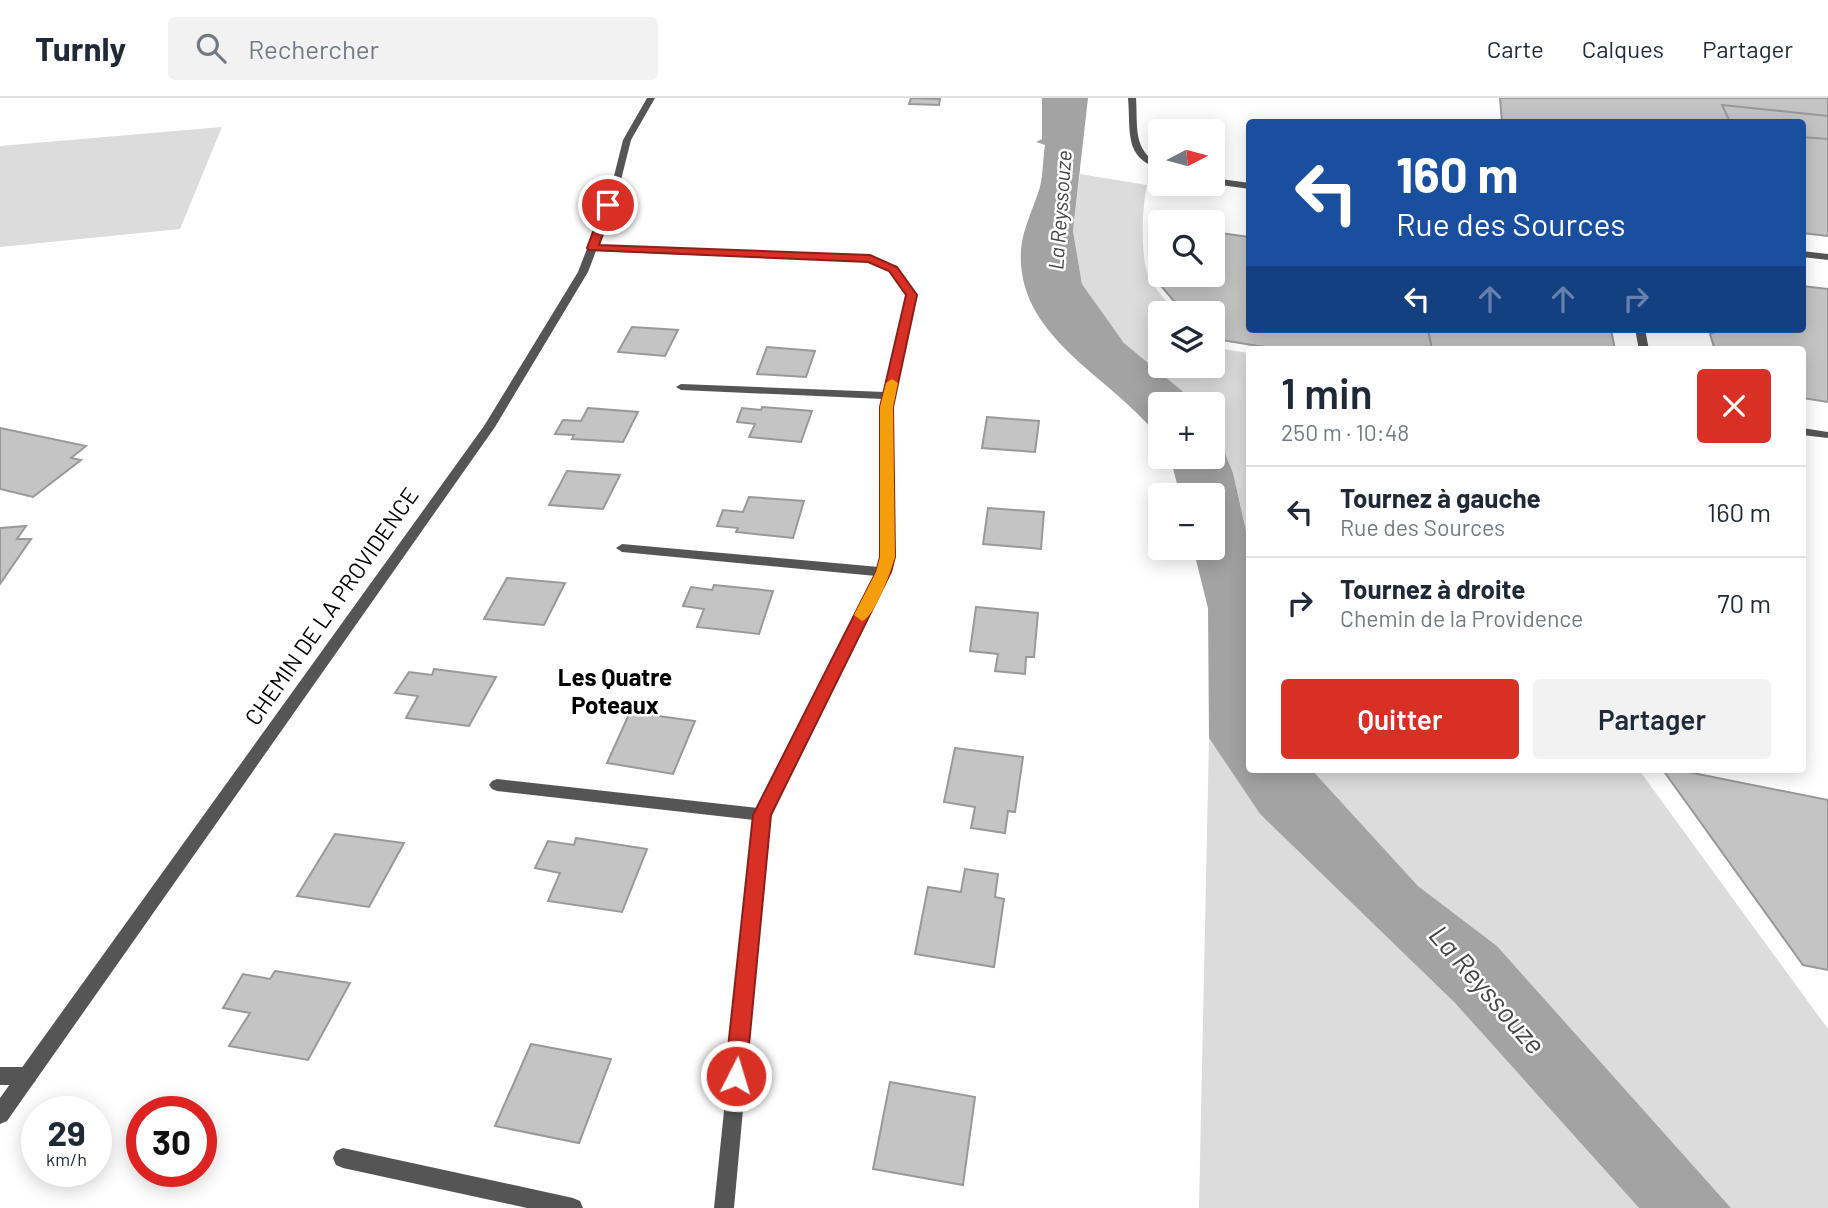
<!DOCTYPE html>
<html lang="fr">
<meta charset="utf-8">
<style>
:root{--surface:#fff;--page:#f2f2f3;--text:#1f2937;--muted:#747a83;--line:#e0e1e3;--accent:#d93025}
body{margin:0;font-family:Barlow,sans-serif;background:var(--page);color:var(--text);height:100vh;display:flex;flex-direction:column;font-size:26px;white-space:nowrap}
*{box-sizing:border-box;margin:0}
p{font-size:23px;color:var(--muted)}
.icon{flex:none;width:38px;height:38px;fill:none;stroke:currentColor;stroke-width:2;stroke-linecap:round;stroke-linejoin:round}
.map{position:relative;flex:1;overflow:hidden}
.side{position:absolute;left:1246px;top:248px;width:560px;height:427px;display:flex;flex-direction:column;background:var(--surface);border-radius:7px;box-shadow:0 4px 18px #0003}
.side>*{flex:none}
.guide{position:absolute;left:1246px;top:21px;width:560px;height:214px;border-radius:7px;box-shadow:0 4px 18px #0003;background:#1a4fa0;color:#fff;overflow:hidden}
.needle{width:46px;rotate:84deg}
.fabs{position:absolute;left:1148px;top:21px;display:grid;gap:14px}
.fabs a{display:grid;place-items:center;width:77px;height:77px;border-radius:7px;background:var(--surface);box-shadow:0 4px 18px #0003;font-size:35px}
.speed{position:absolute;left:21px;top:998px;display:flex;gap:14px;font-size:35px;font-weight:700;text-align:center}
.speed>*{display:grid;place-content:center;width:91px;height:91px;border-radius:50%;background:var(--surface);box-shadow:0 4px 18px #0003;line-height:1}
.speed small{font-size:18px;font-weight:400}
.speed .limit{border:10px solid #d22;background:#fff;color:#111}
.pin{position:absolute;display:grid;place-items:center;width:60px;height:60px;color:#fff;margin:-30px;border:4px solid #fff;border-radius:50%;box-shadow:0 2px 7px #0007}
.me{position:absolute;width:77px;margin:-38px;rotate:5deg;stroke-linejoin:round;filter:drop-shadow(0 0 5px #0008)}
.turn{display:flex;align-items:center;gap:24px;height:147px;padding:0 35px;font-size:32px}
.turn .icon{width:91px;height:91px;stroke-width:2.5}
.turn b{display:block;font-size:49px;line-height:60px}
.lanes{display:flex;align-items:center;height:66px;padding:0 35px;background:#0003;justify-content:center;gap:35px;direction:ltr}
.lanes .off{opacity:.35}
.round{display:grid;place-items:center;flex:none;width:74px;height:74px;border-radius:7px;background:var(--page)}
.summary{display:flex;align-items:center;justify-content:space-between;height:119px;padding:0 35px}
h1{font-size:42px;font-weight:600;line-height:52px}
.primary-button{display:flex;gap:14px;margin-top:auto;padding:14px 35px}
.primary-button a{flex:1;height:80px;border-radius:7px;background:var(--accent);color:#fff;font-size:28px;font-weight:600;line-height:80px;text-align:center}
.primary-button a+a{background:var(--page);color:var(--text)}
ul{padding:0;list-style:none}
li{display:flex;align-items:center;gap:21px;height:91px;padding:0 35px;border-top:2px solid var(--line)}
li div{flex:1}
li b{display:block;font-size:26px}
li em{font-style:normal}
header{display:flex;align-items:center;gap:42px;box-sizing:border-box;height:98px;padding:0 35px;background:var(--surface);border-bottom:2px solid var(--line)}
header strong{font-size:33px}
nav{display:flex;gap:38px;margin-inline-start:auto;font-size:24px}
.search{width:490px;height:63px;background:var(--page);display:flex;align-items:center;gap:18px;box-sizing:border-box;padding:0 24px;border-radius:7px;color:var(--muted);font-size:26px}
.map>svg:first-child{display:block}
.green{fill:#dcdcdc}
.water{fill:#a3a3a3}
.building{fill:#c4c4c4;stroke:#999;stroke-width:2}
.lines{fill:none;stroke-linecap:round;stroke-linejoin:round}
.lane{fill:#555;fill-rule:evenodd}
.street{fill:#555;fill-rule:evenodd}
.route{fill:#d93025;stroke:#8d1f18;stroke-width:2}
.slow{fill:#f59e0b}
.labels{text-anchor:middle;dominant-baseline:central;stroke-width:5;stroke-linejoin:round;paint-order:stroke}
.far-water-label{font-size:21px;font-style:italic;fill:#444;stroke:#fff}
.street-label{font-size:23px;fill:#000;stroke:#fff}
.neighbourhood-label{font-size:24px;font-weight:bold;fill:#000;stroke:#fff}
.near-water-label{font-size:28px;font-style:italic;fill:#444;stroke:#fff}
</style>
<header>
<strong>Turnly</strong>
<div class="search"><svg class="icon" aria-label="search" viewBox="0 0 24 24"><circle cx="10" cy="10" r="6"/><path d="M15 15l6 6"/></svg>Rechercher</div>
<nav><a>Carte</a><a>Calques</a><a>Partager</a></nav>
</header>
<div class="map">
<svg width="1828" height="1110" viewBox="0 0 1828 1110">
<rect width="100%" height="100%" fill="#fff"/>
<path class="green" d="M222,29L180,131L0,149V48Z
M1080,76L1147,87C1142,110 1141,148 1146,171C1150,187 1167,205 1179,215H1160V268H1213V242L1223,251L1249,255V446L1233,375L1213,325V306H1198L1124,245L1082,186L1073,133Z
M1209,640L1260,716L1455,905L1639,1110H1199Z
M1312,672H1639L1828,931V1110H1731L1497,848L1418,788Z"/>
<path class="water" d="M1042,0H1088L1073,133L1082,186L1124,245L1198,306H1160V341C1113,278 1015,241 1021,151C1023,130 1034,109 1040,89C1043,76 1043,61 1045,47L1036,44L1042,41Z
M1213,325L1233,375L1249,446L1250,672H1312L1418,788L1497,848L1731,1110H1639L1455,905L1260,716L1209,640L1208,510L1193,450H1213V397H1180L1170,359H1213Z"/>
<path class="building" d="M911,0L940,1L939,7L909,6Z
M1500,0H1828V18L1722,7L1730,24H1502Z
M1722,7L1828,18V41L1802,39V24H1730Z
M1802,39L1828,41V138L1802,135Z
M1213,134L1250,139V231H1428L1432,252H1283L1215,241L1213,215H1184L1162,189L1154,173L1160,174V177H1213Z
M1802,188L1828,191V304L1802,300V252H1715L1710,236L1723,231H1802Z
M632,229L678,232L665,258L618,254Z
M1428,231H1611L1615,252H1432Z
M767,249L815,253L806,279L757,276Z
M762,309L812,313L801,344L749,339L755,326L737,324L742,310L761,312Z
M588,310L638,314L623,344L572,341L574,337L555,336L563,322L581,323Z
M987,319L1039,323L1035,354L982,350Z
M0,330L86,348L71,360L81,362L33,399L0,391Z
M567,373L620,377L603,411L549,407Z
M749,399L804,403L793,440L736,434L738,430L717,428L723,412L743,414Z
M988,410L1044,414L1041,451L983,446Z
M26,428L17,441H31L0,486V430Z
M507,480L565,485L544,527L484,521Z
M714,487L773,493L759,536L697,529L704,511L683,508L691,489L712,492Z
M976,509L1038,515L1034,559H1026L1025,576L995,573L998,556L970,553Z
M434,571L496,579L469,628L406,620L418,598L395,595L409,574L432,577Z
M630,614L695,623L673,676L607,665Z
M955,650L1023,659L1015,714L1008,713L1005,735L971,730L975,709L944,704Z
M1663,672H1678L1828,702V872L1803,867Z
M335,736L404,745L369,809L297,798Z
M576,740L647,751L622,814L548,803L560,775L535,770L548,743L574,747Z
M965,771L998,776L995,799L1004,801L994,869L915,856L928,789L961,794Z
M275,873L350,885L308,962L229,948L250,915L223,910L243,876L270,881Z
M531,946L611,961L579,1045L495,1028Z
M890,984L975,999L963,1087L873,1071Z"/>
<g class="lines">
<path class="lane" d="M1635,231H1645L1649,252H1639Z
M1802,330L1828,334V340L1802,337Z
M0,969H28L35,972L37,978L35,984L28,987H0Z"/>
<path class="street" d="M647,0H655L631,42L620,86L598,147L870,158L896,169L917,197L893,309L894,459L891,474L770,717L734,1110H714L754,722L497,693L492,691L489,687L492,683L497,681L758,710L876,478L622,454L616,450L622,446L879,469L882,459L883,301L681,292L676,289L681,286L885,294L907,197L890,173L868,164L596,153L588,174L495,329L7,1023L0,1026V1000L484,328L578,174L612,86L623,42Z
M1128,0H1136C1138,27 1132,53 1160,66V71C1123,60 1131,32 1128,0Z
M1213,80L1250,85V91L1213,86Z
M1802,153L1828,156V162L1802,159Z
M343,1050L573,1100L580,1103L583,1110H527L343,1070L336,1067L333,1060L336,1053Z"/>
</g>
<path class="route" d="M608,104L614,107L599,147L870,157L897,169L917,197L893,309L895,459L891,474L771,717L746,978L743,985L736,988L728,985L725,978L753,717L876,474L880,459V309L906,197L889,173L868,164L589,152L587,150L603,107Z"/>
<path class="slow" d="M892,281L898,285L893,309L895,459C891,473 875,519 862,523L854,517L876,474L880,459V309L886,285Z"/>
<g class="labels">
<g class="far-water-label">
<text transform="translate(1059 112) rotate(-86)">La Reyssouze</text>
</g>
<g class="street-label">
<text transform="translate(331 508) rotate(-55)">CHEMIN DE LA PROVIDENCE</text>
</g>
<g class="neighbourhood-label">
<text x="615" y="578">Les Quatre<tspan x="615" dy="28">Poteaux</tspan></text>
</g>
<g class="near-water-label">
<text transform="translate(1488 891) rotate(49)">La Reyssouze</text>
</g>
</g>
</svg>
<div class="fabs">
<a><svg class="needle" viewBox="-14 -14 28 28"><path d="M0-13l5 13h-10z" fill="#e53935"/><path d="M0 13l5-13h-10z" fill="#747a83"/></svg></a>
<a><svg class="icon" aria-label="search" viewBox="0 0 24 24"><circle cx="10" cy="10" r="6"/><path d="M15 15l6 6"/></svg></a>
<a><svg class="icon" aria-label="layers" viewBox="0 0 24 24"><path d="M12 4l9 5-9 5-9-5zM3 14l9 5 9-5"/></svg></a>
<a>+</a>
<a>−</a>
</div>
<div class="speed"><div>29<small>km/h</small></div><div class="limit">30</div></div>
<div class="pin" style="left:608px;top:107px;background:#d93025"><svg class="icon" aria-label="arrive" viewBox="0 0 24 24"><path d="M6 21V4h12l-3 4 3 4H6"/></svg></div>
<svg class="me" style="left:736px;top:978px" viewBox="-20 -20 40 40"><circle r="17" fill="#d93025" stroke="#fff" stroke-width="3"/><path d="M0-11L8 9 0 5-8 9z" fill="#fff"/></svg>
<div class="guide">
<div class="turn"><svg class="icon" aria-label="left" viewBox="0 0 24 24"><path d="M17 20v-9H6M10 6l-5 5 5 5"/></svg><div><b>160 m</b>Rue des Sources</div></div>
<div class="lanes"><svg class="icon" aria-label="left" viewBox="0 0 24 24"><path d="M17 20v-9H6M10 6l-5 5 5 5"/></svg><svg class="icon off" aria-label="ahead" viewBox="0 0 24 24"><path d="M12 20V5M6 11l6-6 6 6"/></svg><svg class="icon off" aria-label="ahead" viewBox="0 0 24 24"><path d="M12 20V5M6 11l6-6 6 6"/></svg><svg class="icon off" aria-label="right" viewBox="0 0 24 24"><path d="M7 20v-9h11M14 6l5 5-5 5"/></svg></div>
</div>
<section class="side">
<div class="summary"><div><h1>1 min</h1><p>250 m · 10:48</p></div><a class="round" style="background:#d93025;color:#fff"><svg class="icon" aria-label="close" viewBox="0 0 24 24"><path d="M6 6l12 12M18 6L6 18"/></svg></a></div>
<ul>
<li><svg class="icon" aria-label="left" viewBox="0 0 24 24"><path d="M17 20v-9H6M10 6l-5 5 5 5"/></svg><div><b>Tournez à gauche</b><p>Rue des Sources</p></div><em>160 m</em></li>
<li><svg class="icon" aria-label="right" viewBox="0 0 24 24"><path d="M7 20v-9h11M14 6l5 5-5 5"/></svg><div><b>Tournez à droite</b><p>Chemin de la Providence</p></div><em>70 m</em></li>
</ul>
<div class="primary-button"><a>Quitter</a><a>Partager</a></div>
</section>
</div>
